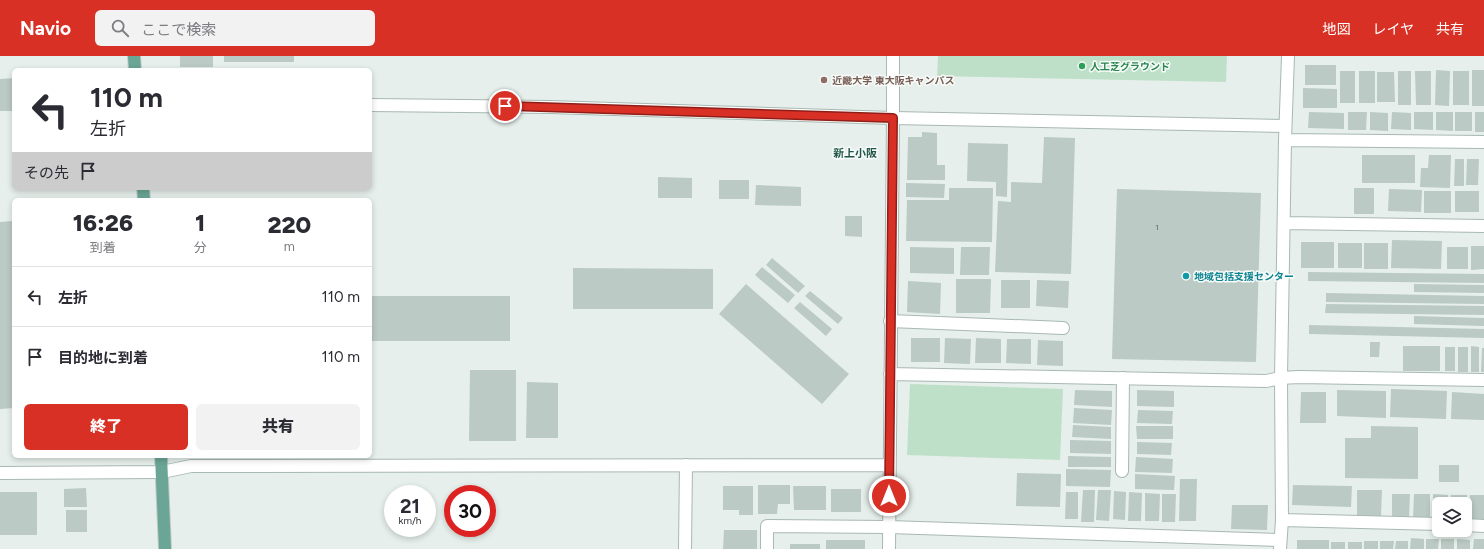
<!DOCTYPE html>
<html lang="ja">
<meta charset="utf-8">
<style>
:root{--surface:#fff;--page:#f2f2f3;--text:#2b2b33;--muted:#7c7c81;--line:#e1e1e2;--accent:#d93025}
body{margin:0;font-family:Figtree,"Noto Sans JP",sans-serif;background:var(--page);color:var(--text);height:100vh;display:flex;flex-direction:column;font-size:15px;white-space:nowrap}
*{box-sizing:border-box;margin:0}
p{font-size:13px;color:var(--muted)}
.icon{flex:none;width:22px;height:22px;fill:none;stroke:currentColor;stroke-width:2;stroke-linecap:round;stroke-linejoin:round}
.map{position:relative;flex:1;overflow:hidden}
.drawer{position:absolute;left:12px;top:142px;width:360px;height:260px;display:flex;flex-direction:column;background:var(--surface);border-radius:6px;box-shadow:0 2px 6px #0003}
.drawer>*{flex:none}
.banner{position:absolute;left:12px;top:12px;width:360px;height:122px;border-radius:6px;box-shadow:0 2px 6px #0003;background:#fff;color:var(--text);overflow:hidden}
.buttons{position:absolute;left:1432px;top:441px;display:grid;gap:8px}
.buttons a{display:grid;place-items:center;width:40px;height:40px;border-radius:6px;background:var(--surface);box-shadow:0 2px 6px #0003;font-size:20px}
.speed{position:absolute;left:384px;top:429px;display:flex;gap:8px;font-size:20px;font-weight:700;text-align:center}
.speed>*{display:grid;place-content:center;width:52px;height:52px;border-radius:50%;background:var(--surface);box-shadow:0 2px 6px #0003;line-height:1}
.speed small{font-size:10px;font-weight:400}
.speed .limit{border:6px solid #d22;background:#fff;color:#111}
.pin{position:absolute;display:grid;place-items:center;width:34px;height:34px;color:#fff;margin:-17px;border:2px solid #fff;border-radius:50%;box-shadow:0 1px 4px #0007}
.me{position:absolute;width:44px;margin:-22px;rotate:0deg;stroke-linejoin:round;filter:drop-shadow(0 0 3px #0008)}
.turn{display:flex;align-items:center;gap:14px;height:84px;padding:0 12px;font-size:18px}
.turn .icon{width:52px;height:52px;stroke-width:2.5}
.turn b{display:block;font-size:28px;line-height:34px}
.then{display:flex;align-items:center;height:38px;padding:0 12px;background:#0003;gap:8px;font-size:15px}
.eta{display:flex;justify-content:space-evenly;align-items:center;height:68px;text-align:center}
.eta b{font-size:24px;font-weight:800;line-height:28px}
.primary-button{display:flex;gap:8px;margin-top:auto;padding:8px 12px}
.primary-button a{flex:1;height:46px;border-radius:6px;background:var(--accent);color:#fff;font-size:16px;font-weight:800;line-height:46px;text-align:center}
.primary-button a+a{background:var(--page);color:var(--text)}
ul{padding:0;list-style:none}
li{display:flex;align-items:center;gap:12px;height:60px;padding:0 12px;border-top:1px solid var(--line)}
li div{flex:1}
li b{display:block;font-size:15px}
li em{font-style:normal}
header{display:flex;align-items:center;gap:24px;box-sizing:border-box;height:56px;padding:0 20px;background:var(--accent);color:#fff}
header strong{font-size:19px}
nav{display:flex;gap:22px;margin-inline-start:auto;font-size:14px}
.search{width:280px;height:36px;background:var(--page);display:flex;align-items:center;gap:10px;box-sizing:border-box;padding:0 14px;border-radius:6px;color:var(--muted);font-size:15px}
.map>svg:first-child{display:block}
.green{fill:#bfe0c8}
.building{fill:#bbcac4}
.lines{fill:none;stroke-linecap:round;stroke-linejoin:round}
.service-casing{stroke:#a8b8b2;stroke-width:14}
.minor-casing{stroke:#a8b8b2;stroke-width:14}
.tertiary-casing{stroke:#a8b8b2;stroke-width:14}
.primary-casing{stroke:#c2cac8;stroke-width:14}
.service{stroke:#fff;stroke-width:12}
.minor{stroke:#fff;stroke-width:12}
.tertiary{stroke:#fff;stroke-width:12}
.primary{stroke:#6aa596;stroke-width:12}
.route-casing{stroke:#8d1f18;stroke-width:10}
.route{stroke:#d93025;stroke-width:7}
.leisure-dot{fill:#2e9e5b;stroke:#f7fbf9;stroke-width:1.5}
.education-dot{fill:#8d6e63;stroke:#f7fbf9;stroke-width:1.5}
.culture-dot{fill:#0f9aa8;stroke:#f7fbf9;stroke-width:1.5}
.labels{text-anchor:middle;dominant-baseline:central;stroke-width:3;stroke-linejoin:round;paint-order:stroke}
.number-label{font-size:8px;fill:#4a645c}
.leisure-label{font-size:10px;font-weight:bold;fill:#27864d;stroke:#f7fbf9;text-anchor:start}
.education-label{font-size:10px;font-weight:bold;fill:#785e54;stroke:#f7fbf9;text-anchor:start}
.culture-label{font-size:10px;font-weight:bold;fill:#0d838f;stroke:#f7fbf9;text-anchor:start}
.neighbourhood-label{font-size:11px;font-weight:bold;fill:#1f5548;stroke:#f7fbf9}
</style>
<header>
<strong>Navio</strong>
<div class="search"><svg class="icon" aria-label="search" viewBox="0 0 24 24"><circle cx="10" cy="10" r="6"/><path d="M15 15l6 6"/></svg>ここで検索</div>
<nav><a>地図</a><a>レイヤ</a><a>共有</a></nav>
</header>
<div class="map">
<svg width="1484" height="493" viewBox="0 0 1484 493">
<rect width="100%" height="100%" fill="#e6efeb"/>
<path class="green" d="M938,0H1227L1226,26L937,20Z
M910,328L1063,333L1060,404L907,399Z"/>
<path class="building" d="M180,0H213V11H180Z
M224,0H294V6H224Z
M1305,9H1336V29H1305Z
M1436,14L1450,15L1449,50L1435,49Z
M1472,14H1484V50H1472Z
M1340,15H1355V47H1340Z
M1359,15H1375V47H1359Z
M1398,15H1411V49H1398Z
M1415,15H1431V49H1416Z
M1453,15H1469V49H1453Z
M1377,16H1394L1395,46H1377Z
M14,22V55H0V23Z
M1303,32L1337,33V52H1303Z
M1309,56L1344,57V73L1308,72Z
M1348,56H1367L1366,74H1348Z
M1370,56L1388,57V75L1370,74Z
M1392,56L1411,57V74L1391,73Z
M1414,56H1433V74L1414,73Z
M1436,56H1453V75L1436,74Z
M1455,56H1472V75H1455Z
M1475,56H1484V76H1475Z
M922,76L937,77V109H945V124H907L908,81H922Z
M1044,81L1075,82L1071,218L995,216L998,145L1011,146V126L1042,127Z
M968,87L1008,88L1007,141L996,140V126L967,125Z
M1362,99H1415V127H1362Z
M1429,99H1451L1450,132L1420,131L1421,112H1428Z
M1455,103H1464V130H1454Z
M1467,103H1479L1478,129H1466Z
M658,121L692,122V142H658Z
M719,124H749V143H719Z
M906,127L945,128L944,142L906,141Z
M756,129L801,131V150L755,149Z
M949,132H993L992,186L906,185L907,144H949Z
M1354,132H1374V158H1354Z
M1117,133L1261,137L1256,306L1112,303Z
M1389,133L1422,134L1421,156L1388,155Z
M1424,135H1451V157H1424Z
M1455,135H1479V156H1455Z
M845,160H862V181L845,180Z
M13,165L14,352L0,353V166Z
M1392,184L1442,185L1441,213L1391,212Z
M1301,186H1334V212H1301Z
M1338,187H1362V212H1338Z
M1364,187H1388V213H1364Z
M1471,190H1484V213L1471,214Z
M910,191L954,192V218L910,217Z
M961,191H990L989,219H960Z
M1447,191H1468V213H1447Z
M772,202L805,230L798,237L766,209Z
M762,211L795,239L788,247L755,219Z
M573,212L713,213V253H573Z
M1308,216L1484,218V227L1308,225Z
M956,223H991L990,257H956Z
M1001,224H1030V252H1001Z
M1037,224L1069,225L1068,252L1036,250Z
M908,225L941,227L940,258L907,256Z
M746,228L849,318L822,348L719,258Z
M1414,228L1484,229V237L1414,236Z
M810,235L843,262L838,268L805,240Z
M1326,237L1484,240V248L1326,246Z
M370,240H510V285H370Z
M800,246L832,273L826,280L794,252Z
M1326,248L1484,250V259L1325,257Z
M1414,260L1484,262V270L1414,268Z
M1309,269L1484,273V282L1309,278Z
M911,282H940V306H911Z
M945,282L971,283L970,308L944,307Z
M976,282L1001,283V307H975Z
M1007,283H1031V308L1006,307Z
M1038,284L1063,285V310L1037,309Z
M1370,286H1380L1379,301H1370Z
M1403,290H1440V315H1403Z
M1471,290L1479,291V316H1471Z
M1445,291H1455V315H1445Z
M1458,291H1468V316H1458Z
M1482,292H1484V316H1481Z
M470,314H516V385H469Z
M527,326L558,327V382H526Z
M1391,333L1447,335L1446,363L1390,361Z
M1075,334L1112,335V351L1074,349Z
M1137,334L1174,335V351L1137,350Z
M1337,334L1386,335V362L1337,360Z
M1301,336H1326V367H1300Z
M1452,336L1484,338V364L1451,363Z
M1074,352L1112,354L1111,369L1073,367Z
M1138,354L1173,355L1172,368L1137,367Z
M1073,369L1111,371V383L1072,381Z
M1136,370H1173V383H1137Z
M1371,370L1418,371V423L1345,422V382H1371Z
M1070,384L1111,385V398L1070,397Z
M1137,386L1172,387L1171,399L1137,398Z
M1068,400L1111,401V411H1068Z
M1136,401L1173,403L1172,417L1135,416Z
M1439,409H1459V426H1439Z
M1066,413L1111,414L1110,431L1066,430Z
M1017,417L1061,418L1060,451L1016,450Z
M1135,418L1175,420L1174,434L1135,433Z
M1180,423H1197L1196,465H1179Z
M758,429H790V448H778L777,458H758Z
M1293,429L1352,430L1351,451L1292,449Z
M723,430H753V459H739V454H723Z
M793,430H826V454H794Z
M86,432L87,451H64V433Z
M831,433H861V456H831Z
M1083,434H1095L1094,466H1081Z
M1098,434H1111L1109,465L1096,464Z
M1357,434H1382L1381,460H1357Z
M1114,435L1126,436L1125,464L1113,463Z
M0,436H37V479H0Z
M1066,436H1078V463H1065Z
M1129,436L1142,437L1141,465H1128Z
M1145,437L1160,438L1159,465H1145Z
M1162,438H1176L1175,466H1162Z
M1392,438H1410L1409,464L1392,463Z
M1414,438H1430V462H1413Z
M1433,438L1448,439V448H1439V463H1433Z
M1451,439H1467V464H1465V448H1451Z
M1470,439H1484V465H1469Z
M1232,449H1268L1267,474L1231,473Z
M66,454H87V476H66Z
M724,474H757V493H723Z
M1411,482L1424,483V493H1410Z
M1426,483H1439L1438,493H1426Z
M1441,483H1454V493H1441Z
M1457,483L1470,484V493H1457Z
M1474,483H1484V493H1473Z
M826,484H865V493H826Z
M1297,484H1329V493H1297Z
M1364,485H1378V493H1364Z
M1380,485H1394L1393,493H1380Z
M1396,485H1408V493H1395Z
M1331,486H1345V493H1331Z
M1348,486H1362V493H1348Z
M790,488H820V493H790Z"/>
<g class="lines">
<g class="service-casing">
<path id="service" d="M893,0V62
M890,265L1063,272
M1122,415L1123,322
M685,493L686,409"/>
</g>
<g class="minor-casing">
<path id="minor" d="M1285,84L1484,86
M1284,167L1484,170
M890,318L1266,325L1281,322L1298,321L1484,324
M0,417L162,416L191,410L889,409
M1282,464L1439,468
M1465,469L1484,470
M767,493V470L889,471L1280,484
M889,493L893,62
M1280,493L1282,464L1281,322L1285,84L1288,0"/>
</g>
<g class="tertiary-casing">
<path id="tertiary" d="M370,49L550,51L893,62L1285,70"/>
</g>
<g class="primary-casing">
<path id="primary" d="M134,0L135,14
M143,132L144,144
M161,400L165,493"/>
</g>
<use href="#service" class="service"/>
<use href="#minor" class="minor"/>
<use href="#tertiary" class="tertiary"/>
<use href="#primary" class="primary"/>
</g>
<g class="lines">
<g class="route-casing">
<path id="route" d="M505,50L893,62L889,440"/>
</g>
<use href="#route" class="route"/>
</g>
<circle class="leisure-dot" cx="1082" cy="10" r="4"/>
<circle class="education-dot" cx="824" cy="24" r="4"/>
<circle class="culture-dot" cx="1186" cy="220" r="4"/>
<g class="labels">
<g class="number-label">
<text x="1157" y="171">1</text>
</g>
<g class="leisure-label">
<text x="1090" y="10">人工芝グラウンド</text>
</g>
<g class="education-label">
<text x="832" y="24">近畿大学 東大阪キャンパス</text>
</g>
<g class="culture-label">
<text x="1194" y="220">地域包括支援センター</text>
</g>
<g class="neighbourhood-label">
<text x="855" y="97">新上小阪</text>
</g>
</g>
</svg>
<div class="buttons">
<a><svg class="icon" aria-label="layers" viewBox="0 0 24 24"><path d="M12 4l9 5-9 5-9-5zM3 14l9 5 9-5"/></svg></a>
</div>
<div class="speed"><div>21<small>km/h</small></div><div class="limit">30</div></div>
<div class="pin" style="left:505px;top:50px;background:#d93025"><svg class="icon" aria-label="arrive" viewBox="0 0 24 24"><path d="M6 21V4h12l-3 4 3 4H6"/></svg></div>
<svg class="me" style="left:889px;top:440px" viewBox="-20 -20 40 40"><circle r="17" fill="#d93025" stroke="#fff" stroke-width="3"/><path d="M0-11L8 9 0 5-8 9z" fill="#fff"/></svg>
<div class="banner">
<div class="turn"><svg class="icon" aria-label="left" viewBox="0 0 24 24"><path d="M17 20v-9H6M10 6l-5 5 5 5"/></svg><div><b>110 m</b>左折</div></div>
<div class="then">その先<svg class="icon" aria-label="arrive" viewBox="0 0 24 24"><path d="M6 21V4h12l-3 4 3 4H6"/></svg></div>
</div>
<section class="drawer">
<div class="eta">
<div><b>16:26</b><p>到着</p></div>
<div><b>1</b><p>分</p></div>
<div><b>220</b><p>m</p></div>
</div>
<ul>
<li><svg class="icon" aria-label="left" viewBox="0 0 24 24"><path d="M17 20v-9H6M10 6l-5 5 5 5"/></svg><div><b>左折</b></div><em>110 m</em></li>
<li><svg class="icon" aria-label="arrive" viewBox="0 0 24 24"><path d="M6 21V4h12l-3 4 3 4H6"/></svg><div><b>目的地に到着</b></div><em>110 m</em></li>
</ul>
<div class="primary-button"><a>終了</a><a>共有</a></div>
</section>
</div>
